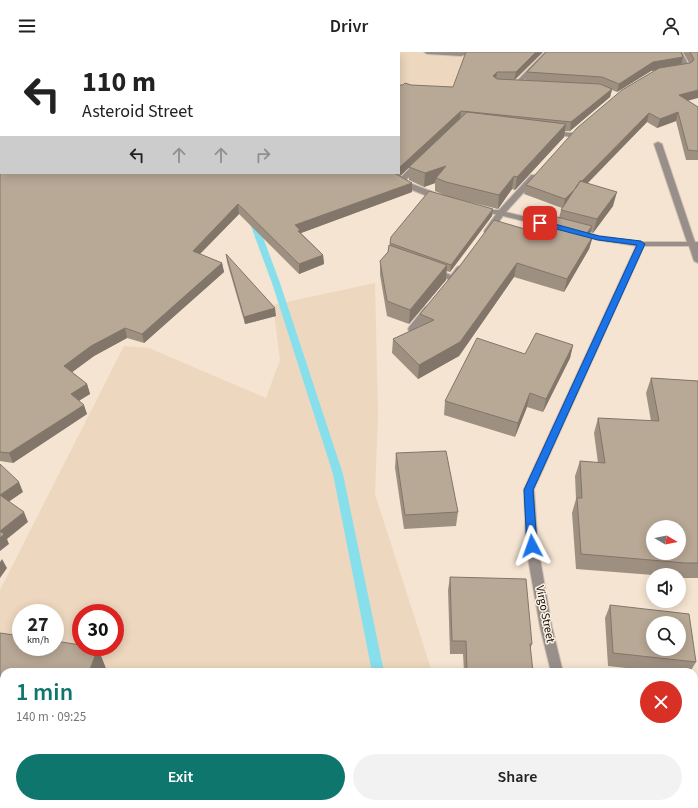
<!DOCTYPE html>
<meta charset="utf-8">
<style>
:root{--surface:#fff;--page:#f2f2f2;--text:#222;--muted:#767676;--accent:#0f766e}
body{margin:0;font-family:"Source Sans 3",sans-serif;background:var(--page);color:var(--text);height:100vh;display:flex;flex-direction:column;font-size:15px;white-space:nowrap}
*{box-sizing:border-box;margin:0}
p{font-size:13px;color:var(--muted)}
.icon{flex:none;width:22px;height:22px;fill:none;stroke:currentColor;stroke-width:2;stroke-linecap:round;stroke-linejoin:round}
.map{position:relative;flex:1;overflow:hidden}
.side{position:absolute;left:0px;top:616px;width:698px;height:140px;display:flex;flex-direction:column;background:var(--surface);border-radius:12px 12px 0 0;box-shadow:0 2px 10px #0003}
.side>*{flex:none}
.hud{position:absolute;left:0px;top:0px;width:400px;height:122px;box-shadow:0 2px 10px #0003;background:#fff;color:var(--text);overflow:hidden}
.needle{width:26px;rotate:100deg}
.controls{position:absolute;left:646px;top:468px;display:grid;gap:8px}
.controls a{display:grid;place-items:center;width:40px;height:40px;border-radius:50%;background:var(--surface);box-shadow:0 2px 10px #0003;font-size:20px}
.speed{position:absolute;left:12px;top:552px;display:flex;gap:8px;font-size:20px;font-weight:700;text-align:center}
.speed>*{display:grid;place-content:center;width:52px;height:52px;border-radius:50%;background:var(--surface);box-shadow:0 2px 10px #0003;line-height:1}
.speed small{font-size:10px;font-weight:400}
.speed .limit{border:6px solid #d22;background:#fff;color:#111}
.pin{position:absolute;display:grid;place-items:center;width:34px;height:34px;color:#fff;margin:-17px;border-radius:8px;box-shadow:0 2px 6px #0006}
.me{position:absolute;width:44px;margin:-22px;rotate:356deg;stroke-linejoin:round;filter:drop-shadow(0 0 3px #0008)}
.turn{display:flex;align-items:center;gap:14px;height:84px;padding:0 16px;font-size:18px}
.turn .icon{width:52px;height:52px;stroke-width:2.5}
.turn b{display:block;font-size:28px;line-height:34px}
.lanes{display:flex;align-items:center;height:38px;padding:0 16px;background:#0003;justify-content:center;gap:20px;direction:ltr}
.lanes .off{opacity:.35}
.round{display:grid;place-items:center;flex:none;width:42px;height:42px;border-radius:21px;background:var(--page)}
.summary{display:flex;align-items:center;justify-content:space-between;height:68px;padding:0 16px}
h1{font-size:24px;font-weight:600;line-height:30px;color:var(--accent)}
.cta{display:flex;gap:8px;margin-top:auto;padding:8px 16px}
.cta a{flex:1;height:46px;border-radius:24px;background:var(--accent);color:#fff;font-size:16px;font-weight:600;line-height:46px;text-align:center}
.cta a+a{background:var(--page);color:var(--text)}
header{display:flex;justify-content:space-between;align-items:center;height:52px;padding:0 16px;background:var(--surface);font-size:18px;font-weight:600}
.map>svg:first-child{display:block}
.built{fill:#edd7be;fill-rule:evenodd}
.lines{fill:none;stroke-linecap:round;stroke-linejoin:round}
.stream{fill:#88dfec;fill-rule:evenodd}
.service-casing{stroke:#d1c2b1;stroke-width:2}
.minor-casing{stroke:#d1c2b1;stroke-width:2}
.service{fill:#998f8a;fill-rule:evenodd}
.minor{fill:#998f8a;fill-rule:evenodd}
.wall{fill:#9e9081}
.shaded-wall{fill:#817669}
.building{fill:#b8a896;stroke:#817669;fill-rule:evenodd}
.route{fill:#1a73e8;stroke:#114b97}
.labels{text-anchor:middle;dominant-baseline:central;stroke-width:3;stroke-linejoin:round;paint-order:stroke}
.street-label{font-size:12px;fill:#130e07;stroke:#fdf2e7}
</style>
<header><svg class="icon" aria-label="menu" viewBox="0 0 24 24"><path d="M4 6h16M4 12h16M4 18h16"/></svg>Drivr<svg class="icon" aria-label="person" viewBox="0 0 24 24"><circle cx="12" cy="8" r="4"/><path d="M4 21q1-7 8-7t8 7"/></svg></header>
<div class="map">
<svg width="698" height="756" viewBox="0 0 698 756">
<rect width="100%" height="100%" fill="#f5e4d1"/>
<path class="built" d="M263,0H495L461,18L447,44L399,39V1H262Z
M375,231L378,363L375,442L432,620H4V752H475L476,756H0V538L124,294L149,296L266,346L280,308L273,253ZM21,561H55V595H21ZM81,561H115V595H81Z"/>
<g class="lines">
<path class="stream" d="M250,167H256L257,169L280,231L343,422L384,620H372L333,422L272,231L249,169Z
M395,752H407V756H395Z"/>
<g class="service-casing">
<path id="service" d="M424,0H474L461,4L427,2Z
M545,0H551L519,33H515V31Z
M676,0H682L690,16L689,17L678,18V16L683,15Z
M552,79L572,81L575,83L572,85L550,82V80Z
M416,110H422L423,112L405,129L443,144V148H437L397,132L384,121H393L400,126Z
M531,123H537L538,125L506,160L543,169V173H540L503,164L491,181H485L484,179L496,162H493V158H499Z
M460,214L464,217L456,228L453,229L430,221L429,219L433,216L451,223L457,215Z
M428,254L432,257L431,259L415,279H409L408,277L409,275L425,255Z"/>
</g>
<g class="minor-casing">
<path id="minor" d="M658,90L662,92L695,190H698V211L694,209L689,194H644L534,437L538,495L552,575L563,620H551L540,575L526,495L524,437L636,194L598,188L577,183L576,181L580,179L599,184L641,190H687L654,92Z
M537,169H540L566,175L567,177L563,179H560L537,173Z
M577,752H591L592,756H578Z"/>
</g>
<use href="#service" class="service"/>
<use href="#minor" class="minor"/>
</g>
<path class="wall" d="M0,0H264L262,1H1V121L412,131V140L301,181L323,203L324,212L299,222L239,162L200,202L222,211L224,220L144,291L127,286L94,304L72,320L87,332L90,342L79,348L87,362L13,411L0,409Z
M543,0L515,28H525L527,20L683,5L681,12L689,11L683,0H698L688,49L698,55V108H686L676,69L657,76L647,70L588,131L613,154L593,181L590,180V183L593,184L589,197L564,240L514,225L459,304L418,327L392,301L393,287L419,275L420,262L545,183L559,166L561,158L562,156L524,142L526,133L655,18L651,19L617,40L612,38L610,45L570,79H565L564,85L515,138L512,137L498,157L453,146L493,157L492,164L450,220L446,219V228L409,272L387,264L380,223V209L388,200L390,191L444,143L435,139V131L424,135L409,128V115L400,124L395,121H399V33L453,35Z
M226,202L276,264L245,272L227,210Z
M573,293L570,306L543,360L527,355L515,385L444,363L445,349L525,302Z
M651,326L698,329V526H679V523H653L576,517L572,461L576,447L575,424L580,409L598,411L594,381L598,366L651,369L646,341Z
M396,401L458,460L456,474L404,477L395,416Z
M450,525L532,592L530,598L533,620H464L463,602H450L448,538Z
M610,553L696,610L690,620H662L608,614L605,566Z
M507,752H563L564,756H507Z
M629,752H694L698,756H630Z"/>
<path class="shaded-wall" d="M254,0H264L262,1H253Z
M536,0H543L514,28L516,20Z
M683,5L681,14L651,19L617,40L619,32L653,10Z
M497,20L496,28L493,24Z
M612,37L610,45L570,79L571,70Z
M698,38V46L676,52L679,43Z
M461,59L460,68L400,124V115Z
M678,60L676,69L657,76L660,67Z
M649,61L647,70L563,156L565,147Z
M566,72L564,85L515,138L517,125Z
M446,114L436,126L435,131L424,135L425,121Z
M514,124L512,137L498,157L499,143Z
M412,131V140L301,181V188L295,173Z
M617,140L613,154L593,181L597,167Z
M238,152L239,162L194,208L193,199Z
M493,157L492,164L450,220L451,213Z
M592,174L589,187L586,182Z
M593,184L589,197L564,240L567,227Z
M323,203L324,212L299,222V212Z
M222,211L224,220L144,291L142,282Z
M517,211L514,225L459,304L418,327L419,313Z
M447,213L446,228L409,272L410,258Z
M275,256L276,264L245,272L244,265Z
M125,276L127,286L94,304L67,324L64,314L91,294Z
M573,293L570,306L543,360L546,347Z
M87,332L90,342L74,352L71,342Z
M530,341L527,355L515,385L518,371Z
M84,353L87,362L13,411L9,401Z
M19,430L23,440L4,453L0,443Z
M24,460L28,470L7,487L9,492L0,499V479Z
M2,507L7,516L0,526V510Z
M98,596L107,619V620H89Z
M36,752H56L54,756H34Z"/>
<path class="building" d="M0,0H254L253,1H1V121H394L412,131L295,173L300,178L298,179L323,203L299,212L238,152L193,199L222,211L142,282L125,276L91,294L64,314L87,332L71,342L84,353L9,401L0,400Z
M333,0H372V1H333Z
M466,0H536L516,20H497L493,24L497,27L600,32L612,37L571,70L461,59L400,115L399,114V33H403L405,31L411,33L453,35Z
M546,0H681L683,5L653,10L619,32L602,25L527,20Z
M690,0H698V38L679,43L698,55V99L688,98L678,60L660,67L649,61L582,129H580L576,136L565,147L526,133L577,76L622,38L659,16L690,11L693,9L694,7Z
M467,60L566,72L517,125L514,124L499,143L446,130L436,126L446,114L425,121L409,115Z
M580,129L617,140L597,167L561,158Z
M429,139L493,157L451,213L390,191L391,185Z
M557,165L592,174L586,182L593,184L567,227L517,211L460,290L419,313L393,287L434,268L420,262L459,215L494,168L545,183Z
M389,193L447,213L410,258L387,249L380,209L388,200Z
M226,202L275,256L244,265Z
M536,281L573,293L546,347L530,341L518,371L445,349L477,286L525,302Z
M651,326L698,329V511H685L581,502L577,446H582L580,409L605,411L598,366L659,369ZM653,475H679V501H653Z
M446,399L458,460L405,463L396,401Z
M0,412L19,430L0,443Z
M0,443L24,460L0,479L4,482L0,486Z
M450,525L526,527L532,592H530L533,620H467L466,589H452Z
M610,553L689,562L696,610L613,601ZM653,571H679V597H653Z
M0,581L21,584V595H55V589L81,593V595H93L98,596L89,620H4V752H36L34,756H0Z
M694,698L698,699V756H640L639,752H694Z
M512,752H563L564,756H512Z"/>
<path class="route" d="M540,168L599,184L641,189L645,192L533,438L537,494L536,497L532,499L529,497L527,494L524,438L637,193L598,188L537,172V169Z"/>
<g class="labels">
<g class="street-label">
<text transform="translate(545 562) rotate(79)">Virgo Street</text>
</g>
</g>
</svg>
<div class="controls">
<a><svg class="needle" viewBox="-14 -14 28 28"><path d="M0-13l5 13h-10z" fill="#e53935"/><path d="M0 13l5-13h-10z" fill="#767676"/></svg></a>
<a><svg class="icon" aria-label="sound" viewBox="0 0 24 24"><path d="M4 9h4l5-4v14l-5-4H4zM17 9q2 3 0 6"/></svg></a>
<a><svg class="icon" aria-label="search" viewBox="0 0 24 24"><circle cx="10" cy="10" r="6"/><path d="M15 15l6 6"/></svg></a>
</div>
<div class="speed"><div>27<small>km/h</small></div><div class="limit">30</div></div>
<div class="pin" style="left:540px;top:171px;background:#d93025"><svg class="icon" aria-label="arrive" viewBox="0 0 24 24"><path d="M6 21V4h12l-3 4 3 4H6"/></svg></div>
<svg class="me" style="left:532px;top:494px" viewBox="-20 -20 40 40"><path d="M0-17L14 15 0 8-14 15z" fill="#1a73e8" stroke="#fff" stroke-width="4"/></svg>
<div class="hud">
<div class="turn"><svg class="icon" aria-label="left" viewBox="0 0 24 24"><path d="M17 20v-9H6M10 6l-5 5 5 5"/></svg><div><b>110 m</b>Asteroid Street</div></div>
<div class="lanes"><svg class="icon" aria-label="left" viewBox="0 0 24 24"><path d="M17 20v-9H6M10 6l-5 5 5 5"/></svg><svg class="icon off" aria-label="ahead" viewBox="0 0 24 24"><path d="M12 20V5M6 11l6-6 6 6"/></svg><svg class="icon off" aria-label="ahead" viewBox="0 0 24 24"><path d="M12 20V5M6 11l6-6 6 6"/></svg><svg class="icon off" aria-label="right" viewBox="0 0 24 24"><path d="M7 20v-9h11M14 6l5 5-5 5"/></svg></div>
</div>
<section class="side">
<div class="summary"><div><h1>1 min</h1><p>140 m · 09:25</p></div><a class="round" style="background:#d93025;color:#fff"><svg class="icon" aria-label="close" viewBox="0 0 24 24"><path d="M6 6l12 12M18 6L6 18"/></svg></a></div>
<div class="cta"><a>Exit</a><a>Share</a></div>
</section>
</div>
